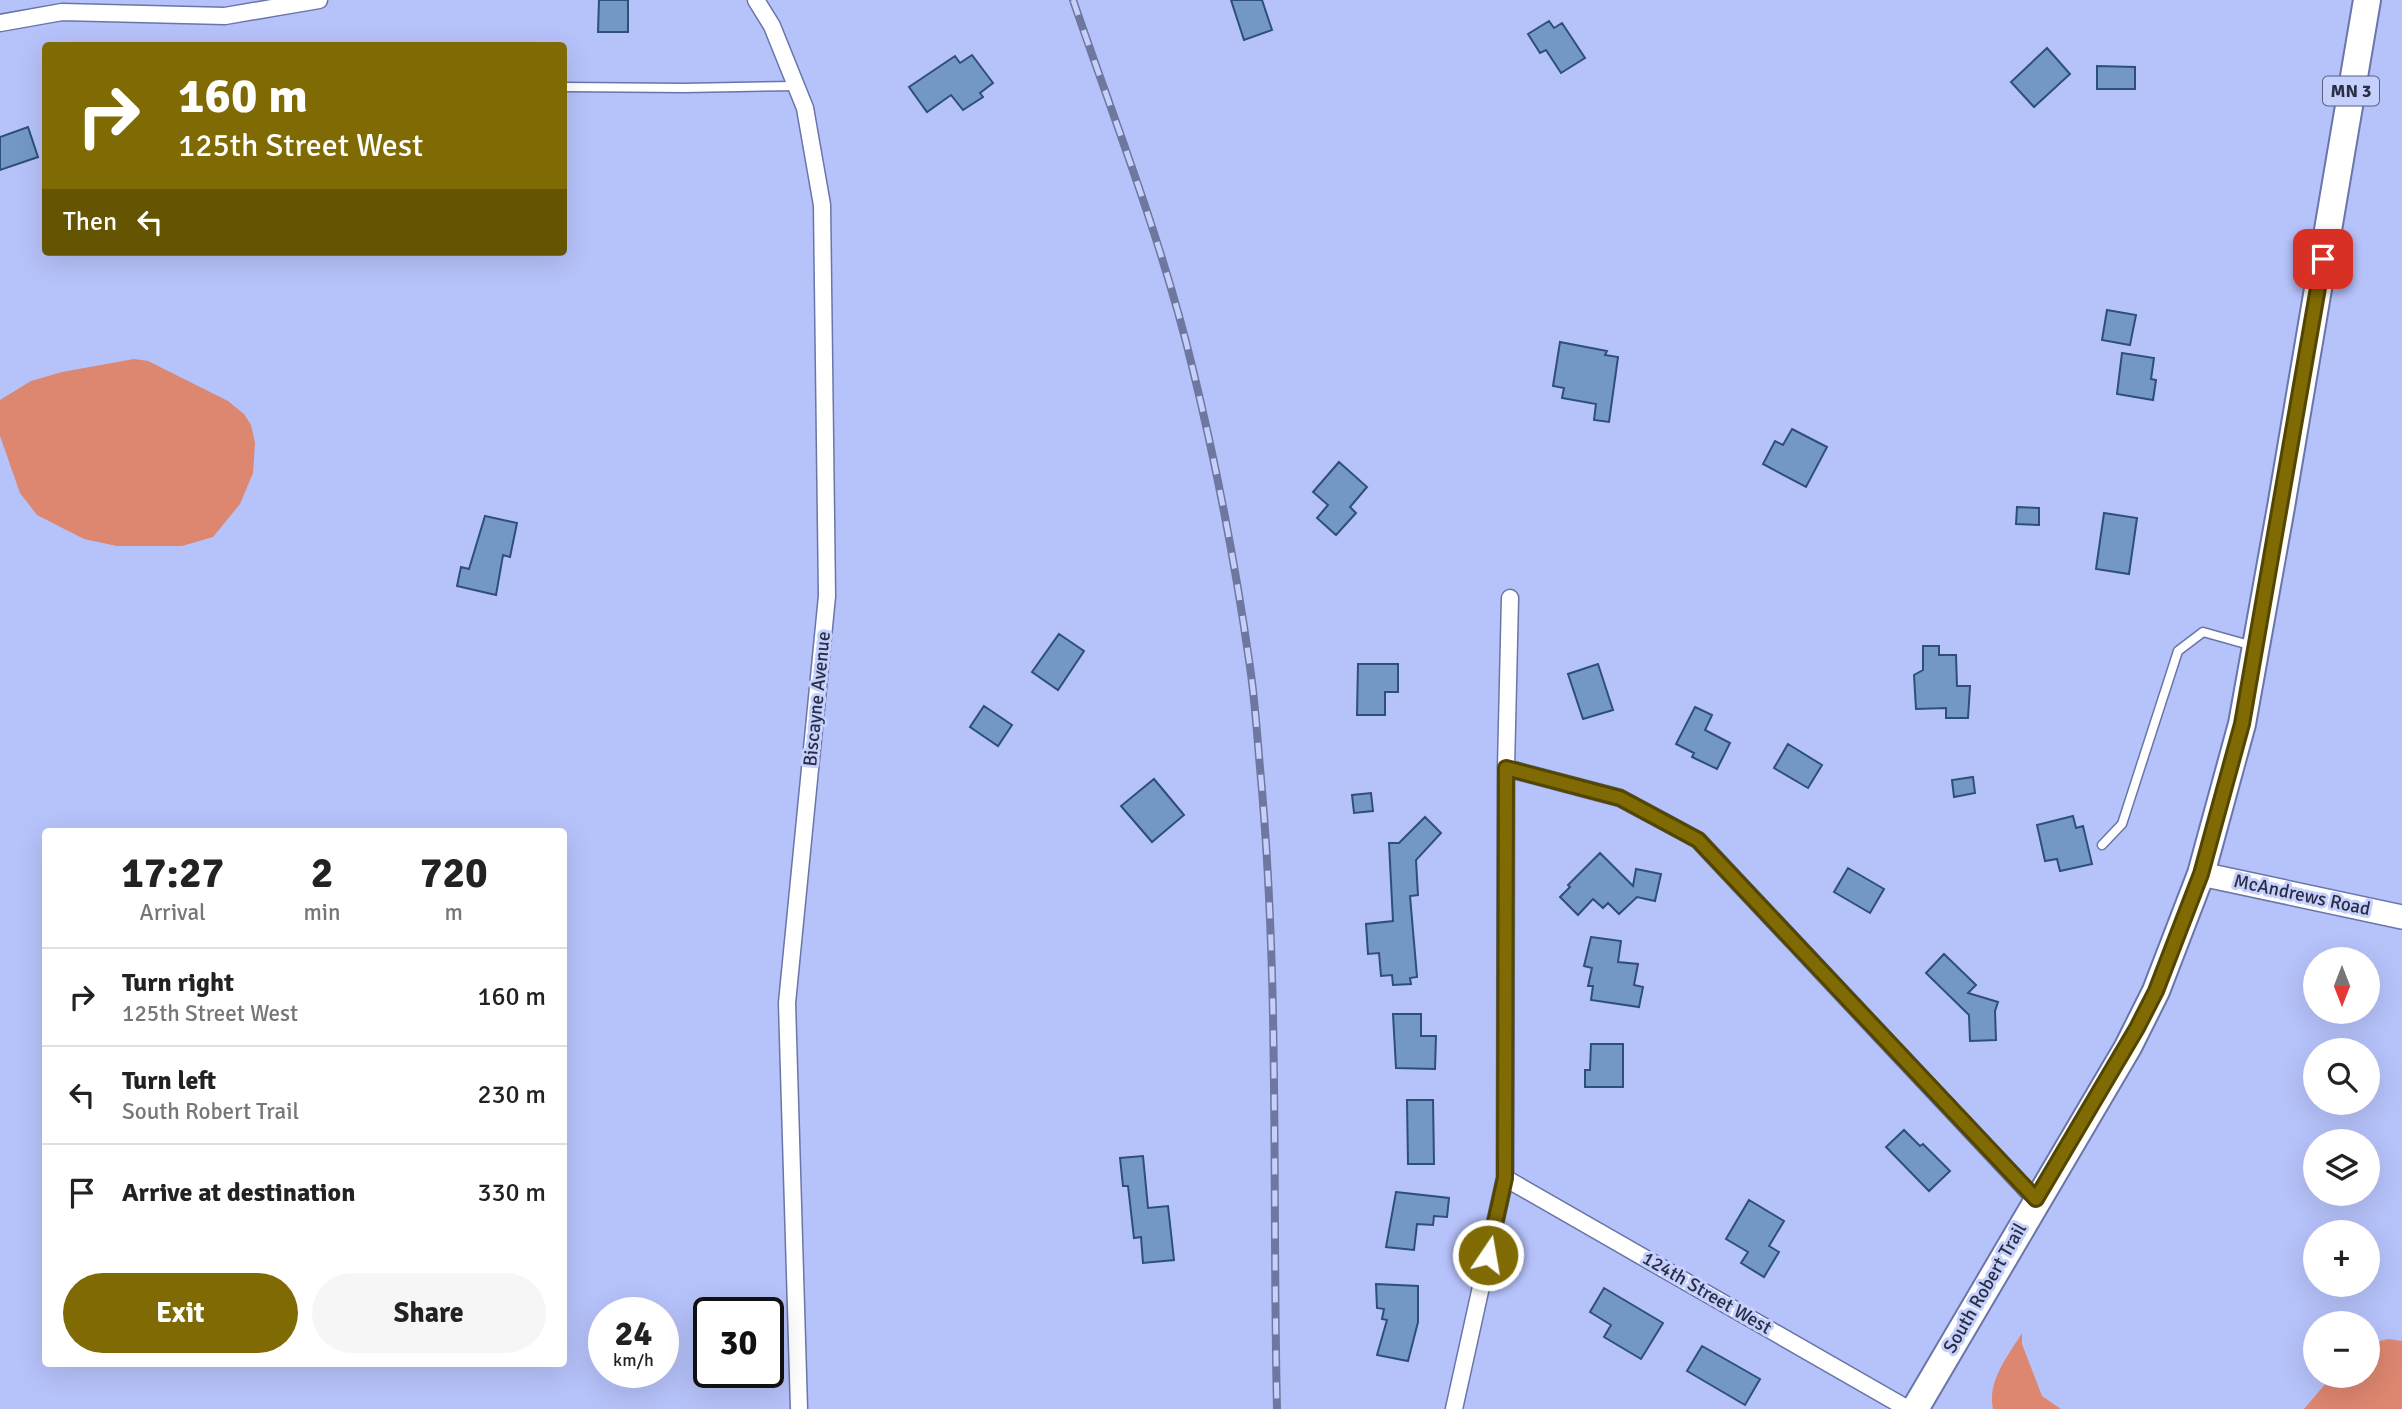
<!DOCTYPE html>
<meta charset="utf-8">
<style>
:root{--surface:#fff;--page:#f6f6f6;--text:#222;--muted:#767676;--line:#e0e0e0;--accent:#7f6a03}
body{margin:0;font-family:Signika,sans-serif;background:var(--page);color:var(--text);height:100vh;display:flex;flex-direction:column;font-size:26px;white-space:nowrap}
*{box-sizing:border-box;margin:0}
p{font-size:23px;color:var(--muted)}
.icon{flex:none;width:38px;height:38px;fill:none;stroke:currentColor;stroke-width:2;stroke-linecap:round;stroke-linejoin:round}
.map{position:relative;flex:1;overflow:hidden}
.sheet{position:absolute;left:42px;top:828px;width:525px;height:539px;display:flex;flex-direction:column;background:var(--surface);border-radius:7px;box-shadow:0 7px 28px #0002}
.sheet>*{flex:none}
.banner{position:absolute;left:42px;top:42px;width:525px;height:214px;border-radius:7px;box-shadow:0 7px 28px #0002;background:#7f6a03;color:#fff;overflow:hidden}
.needle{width:46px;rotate:180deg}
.buttons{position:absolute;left:2303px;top:947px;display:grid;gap:14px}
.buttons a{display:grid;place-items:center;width:77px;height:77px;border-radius:50%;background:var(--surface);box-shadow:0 7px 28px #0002;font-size:35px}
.speed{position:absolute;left:588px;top:1297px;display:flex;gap:14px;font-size:35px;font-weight:700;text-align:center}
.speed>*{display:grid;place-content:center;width:91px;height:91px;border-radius:50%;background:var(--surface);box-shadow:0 7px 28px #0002;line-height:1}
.speed small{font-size:18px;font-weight:400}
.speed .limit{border:4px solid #111;border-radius:10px;background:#fff;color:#111}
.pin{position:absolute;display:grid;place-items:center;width:60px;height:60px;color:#fff;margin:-30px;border-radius:14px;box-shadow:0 4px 10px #0006}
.me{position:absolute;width:77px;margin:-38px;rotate:12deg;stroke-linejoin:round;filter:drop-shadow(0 0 5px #0008)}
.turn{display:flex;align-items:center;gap:24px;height:147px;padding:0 21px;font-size:32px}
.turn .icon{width:91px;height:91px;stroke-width:2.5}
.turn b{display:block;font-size:49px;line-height:60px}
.then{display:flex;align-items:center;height:66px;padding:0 21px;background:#0003;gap:14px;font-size:26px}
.eta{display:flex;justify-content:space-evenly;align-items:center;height:119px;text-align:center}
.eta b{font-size:42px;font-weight:700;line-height:49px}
.primary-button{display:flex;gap:14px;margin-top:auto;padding:14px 21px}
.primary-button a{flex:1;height:80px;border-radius:42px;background:var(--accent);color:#fff;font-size:28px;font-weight:700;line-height:80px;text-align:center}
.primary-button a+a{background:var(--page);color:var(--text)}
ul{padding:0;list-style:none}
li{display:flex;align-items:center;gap:21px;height:98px;padding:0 21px;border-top:2px solid var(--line)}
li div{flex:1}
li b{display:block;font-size:26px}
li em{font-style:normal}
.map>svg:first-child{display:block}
.green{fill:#dd8670}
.building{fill:#7498c6;stroke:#2e4f78;stroke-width:2}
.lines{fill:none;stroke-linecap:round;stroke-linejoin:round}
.lane-casing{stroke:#6a75a8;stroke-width:11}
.street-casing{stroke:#6a75a8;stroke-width:19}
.secondary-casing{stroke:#6a75a8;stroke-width:26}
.primary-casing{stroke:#6a75a8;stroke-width:30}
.lane{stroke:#fff;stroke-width:8}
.street{stroke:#fff;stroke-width:16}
.secondary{stroke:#fff;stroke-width:23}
.primary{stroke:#fff;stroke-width:26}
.rail-casing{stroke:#6f779e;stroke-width:8}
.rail{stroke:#c6d0fd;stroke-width:5;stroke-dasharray:16;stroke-linecap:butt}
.route-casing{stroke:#534502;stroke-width:18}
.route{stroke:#7f6a03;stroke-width:12}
.labels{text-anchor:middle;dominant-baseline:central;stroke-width:6;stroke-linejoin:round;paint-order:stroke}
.shield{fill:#c6d0fd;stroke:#595f7c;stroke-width:2}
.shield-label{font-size:18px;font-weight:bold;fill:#2a2e44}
.street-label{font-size:19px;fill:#2a2e44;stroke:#c6d0fd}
</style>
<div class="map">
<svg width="2402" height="1409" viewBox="0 0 2402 1409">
<rect width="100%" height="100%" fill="#b6c2fa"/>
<path class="green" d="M134,359L148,361L228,401L244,414L251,425L255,443L253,473L240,504L213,537L182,546H117L84,539L37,515L20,493L0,436V400L31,381L62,372Z
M2022,1333V1344L2042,1396L2061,1409H1993C1987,1381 2008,1356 2022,1333Z
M2388,1339L2402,1341V1409H2304L2332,1376H2368V1344Z"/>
<path class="building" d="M599,0H628V32H598Z
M1231,0H1262L1272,30L1244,40Z
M1549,21L1554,28L1562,23L1585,58L1561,73L1546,50L1540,53L1528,34Z
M2047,48L2070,74L2034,107L2011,82Z
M972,55L993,83L980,93L983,97L963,110L951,95L927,112L909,87L955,56L960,63Z
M2097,66L2135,67V89H2097Z
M28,127L38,157L0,170V137Z
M2107,310L2136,315L2130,345L2102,340Z
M1560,342L1607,351L1605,355L1618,357L1609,422L1594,420L1596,404L1562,398L1564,388L1553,386Z
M2122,353L2154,358L2151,379L2156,380L2153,400L2117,394Z
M1792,429L1827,447L1806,487L1763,464L1775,441L1783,445Z
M1339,462L1367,487L1350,507L1356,513L1336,535L1317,518L1328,505L1313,492Z
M2017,507L2039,508V525L2016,524Z
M2104,513L2137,518L2129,574L2096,569Z
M485,516L517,523L510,557L503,555L496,595L457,586L461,567L469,569Z
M1059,634L1084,651L1058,690L1032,672Z
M1923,646H1939V655H1956L1957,686H1970L1968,718H1946V708L1916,709L1914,675L1923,670Z
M1358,664H1398V692H1385V715H1357Z
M1598,664L1613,710L1583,719L1568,674Z
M984,706L1012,725L998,746L970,727Z
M1695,707L1712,715L1705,730L1730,743L1717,769L1692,757L1694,753L1676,744Z
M1788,744L1822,765L1808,788L1774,768Z
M1973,777L1975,793L1954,797L1952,780Z
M1154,779L1184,815L1152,842L1121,806Z
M1371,793L1373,811L1354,813L1352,795Z
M2073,816L2076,828L2083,826L2092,864L2060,871L2057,859L2045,861L2037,825Z
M1425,817L1441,833L1416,860L1418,895L1410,896L1417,977L1410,978L1411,984L1393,985L1392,975L1381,976L1379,953L1368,954L1366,924L1393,921L1389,843H1399Z
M1600,853L1633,886L1636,869L1661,874L1655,901L1637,897L1619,914L1608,903L1603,908L1593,899L1578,915L1560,897L1570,887L1568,885Z
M1848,868L1884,889L1870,913L1834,892Z
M1591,937L1621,941L1618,962L1638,964L1634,985L1643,987L1639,1007L1591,1000L1593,986H1588L1592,968L1584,966Z
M1944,954L1976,985L1968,993L1998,1002L1995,1011L1996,1040L1970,1041L1969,1015L1926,973Z
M1393,1014H1421V1036H1436L1435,1069L1396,1068Z
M1591,1044H1623V1087H1585V1070H1590Z
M1407,1100H1433L1434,1164H1408Z
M1904,1130L1920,1146L1923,1144L1950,1171L1929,1191L1886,1147Z
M1143,1156L1148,1208L1168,1206L1174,1260L1143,1263L1141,1237L1134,1238L1128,1186H1123L1120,1158Z
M1396,1192L1449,1198L1447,1217L1434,1216L1433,1225L1417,1224L1414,1250L1386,1247Z
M1749,1200L1784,1221L1769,1246L1779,1252L1764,1277L1741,1263L1748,1252L1726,1239Z
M1376,1284L1418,1286V1322L1408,1361L1377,1355L1387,1320L1382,1319L1384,1309L1377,1308Z
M1604,1288L1663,1323L1641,1359L1604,1337L1611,1325L1590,1312Z
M1702,1346L1760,1379L1745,1405L1687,1371Z"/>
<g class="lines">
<g class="lane-casing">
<path id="lane" d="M564,87L684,88L796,86
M2102,845L2122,824L2178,651L2203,632L2253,646"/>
</g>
<g class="street-casing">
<path id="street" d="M756,0L772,26L805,108L822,205L827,596L787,1003L799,1409
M0,23L62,12L225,16L319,0
M1506,768L1620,798L1698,840L2036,1200
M1505,1178L1908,1409
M1454,1409L1505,1178L1506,768L1510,598"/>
</g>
<g class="secondary-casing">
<path id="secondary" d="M2201,874L2402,917"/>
</g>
<g class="primary-casing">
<path id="primary" d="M1915,1409L2128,1047L2156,991L2201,874L2242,724L2281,507L2367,0"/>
</g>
<use href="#lane" class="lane"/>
<use href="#street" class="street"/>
<use href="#secondary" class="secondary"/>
<use href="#primary" class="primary"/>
<g class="rail-casing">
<path id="rail" d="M1073,0C1115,122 1163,244 1193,370C1217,468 1236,568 1250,667C1255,701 1257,734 1260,768C1280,981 1272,1195 1277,1409"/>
</g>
<use href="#rail" class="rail"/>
</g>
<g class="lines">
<g class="route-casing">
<path id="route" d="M1488,1255L1505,1178L1506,768L1620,798L1698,840L2036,1199L2137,1028L2156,991L2201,874L2242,724L2323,259"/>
</g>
<use href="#route" class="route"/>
</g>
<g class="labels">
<rect class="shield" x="2323" y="76.5" width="56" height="29" rx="5"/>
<g class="shield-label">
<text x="2351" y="91">MN 3</text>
</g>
<g class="street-label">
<text transform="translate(817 699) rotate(-84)">Biscayne Avenue</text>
<text transform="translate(2302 895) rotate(12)">McAndrews Road</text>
<text transform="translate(1985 1288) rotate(-60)">South Robert Trail</text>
<text transform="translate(1707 1293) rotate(30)">124th Street West</text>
</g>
</g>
</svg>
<div class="buttons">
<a><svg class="needle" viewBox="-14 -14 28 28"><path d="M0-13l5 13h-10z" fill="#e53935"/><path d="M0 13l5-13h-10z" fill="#767676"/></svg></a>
<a><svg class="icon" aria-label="search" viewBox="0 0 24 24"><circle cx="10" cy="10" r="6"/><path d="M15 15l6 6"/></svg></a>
<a><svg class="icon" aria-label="layers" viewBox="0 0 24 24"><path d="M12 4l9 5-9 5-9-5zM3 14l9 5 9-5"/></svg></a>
<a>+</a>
<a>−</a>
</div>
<div class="speed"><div>24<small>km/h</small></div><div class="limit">30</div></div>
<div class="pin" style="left:2323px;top:259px;background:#d93025"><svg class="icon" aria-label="arrive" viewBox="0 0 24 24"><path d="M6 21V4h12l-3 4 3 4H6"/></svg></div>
<svg class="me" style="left:1488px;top:1255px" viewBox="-20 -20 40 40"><circle r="17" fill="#7f6a03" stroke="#fff" stroke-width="3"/><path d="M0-11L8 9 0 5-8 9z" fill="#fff"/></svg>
<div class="banner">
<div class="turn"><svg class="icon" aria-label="right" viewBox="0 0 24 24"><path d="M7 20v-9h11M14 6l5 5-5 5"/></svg><div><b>160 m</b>125th Street West</div></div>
<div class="then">Then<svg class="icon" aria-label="left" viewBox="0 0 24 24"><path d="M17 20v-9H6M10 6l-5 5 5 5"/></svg></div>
</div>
<section class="sheet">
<div class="eta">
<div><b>17:27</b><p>Arrival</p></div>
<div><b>2</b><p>min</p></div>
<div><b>720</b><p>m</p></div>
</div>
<ul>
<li><svg class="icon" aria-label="right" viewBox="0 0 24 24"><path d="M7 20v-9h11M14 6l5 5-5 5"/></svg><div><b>Turn right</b><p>125th Street West</p></div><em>160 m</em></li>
<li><svg class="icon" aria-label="left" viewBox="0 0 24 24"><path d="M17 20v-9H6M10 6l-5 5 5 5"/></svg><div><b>Turn left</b><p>South Robert Trail</p></div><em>230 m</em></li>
<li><svg class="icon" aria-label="arrive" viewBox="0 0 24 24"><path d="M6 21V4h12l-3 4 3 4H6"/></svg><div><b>Arrive at destination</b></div><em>330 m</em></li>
</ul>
<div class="primary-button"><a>Exit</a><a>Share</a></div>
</section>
</div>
